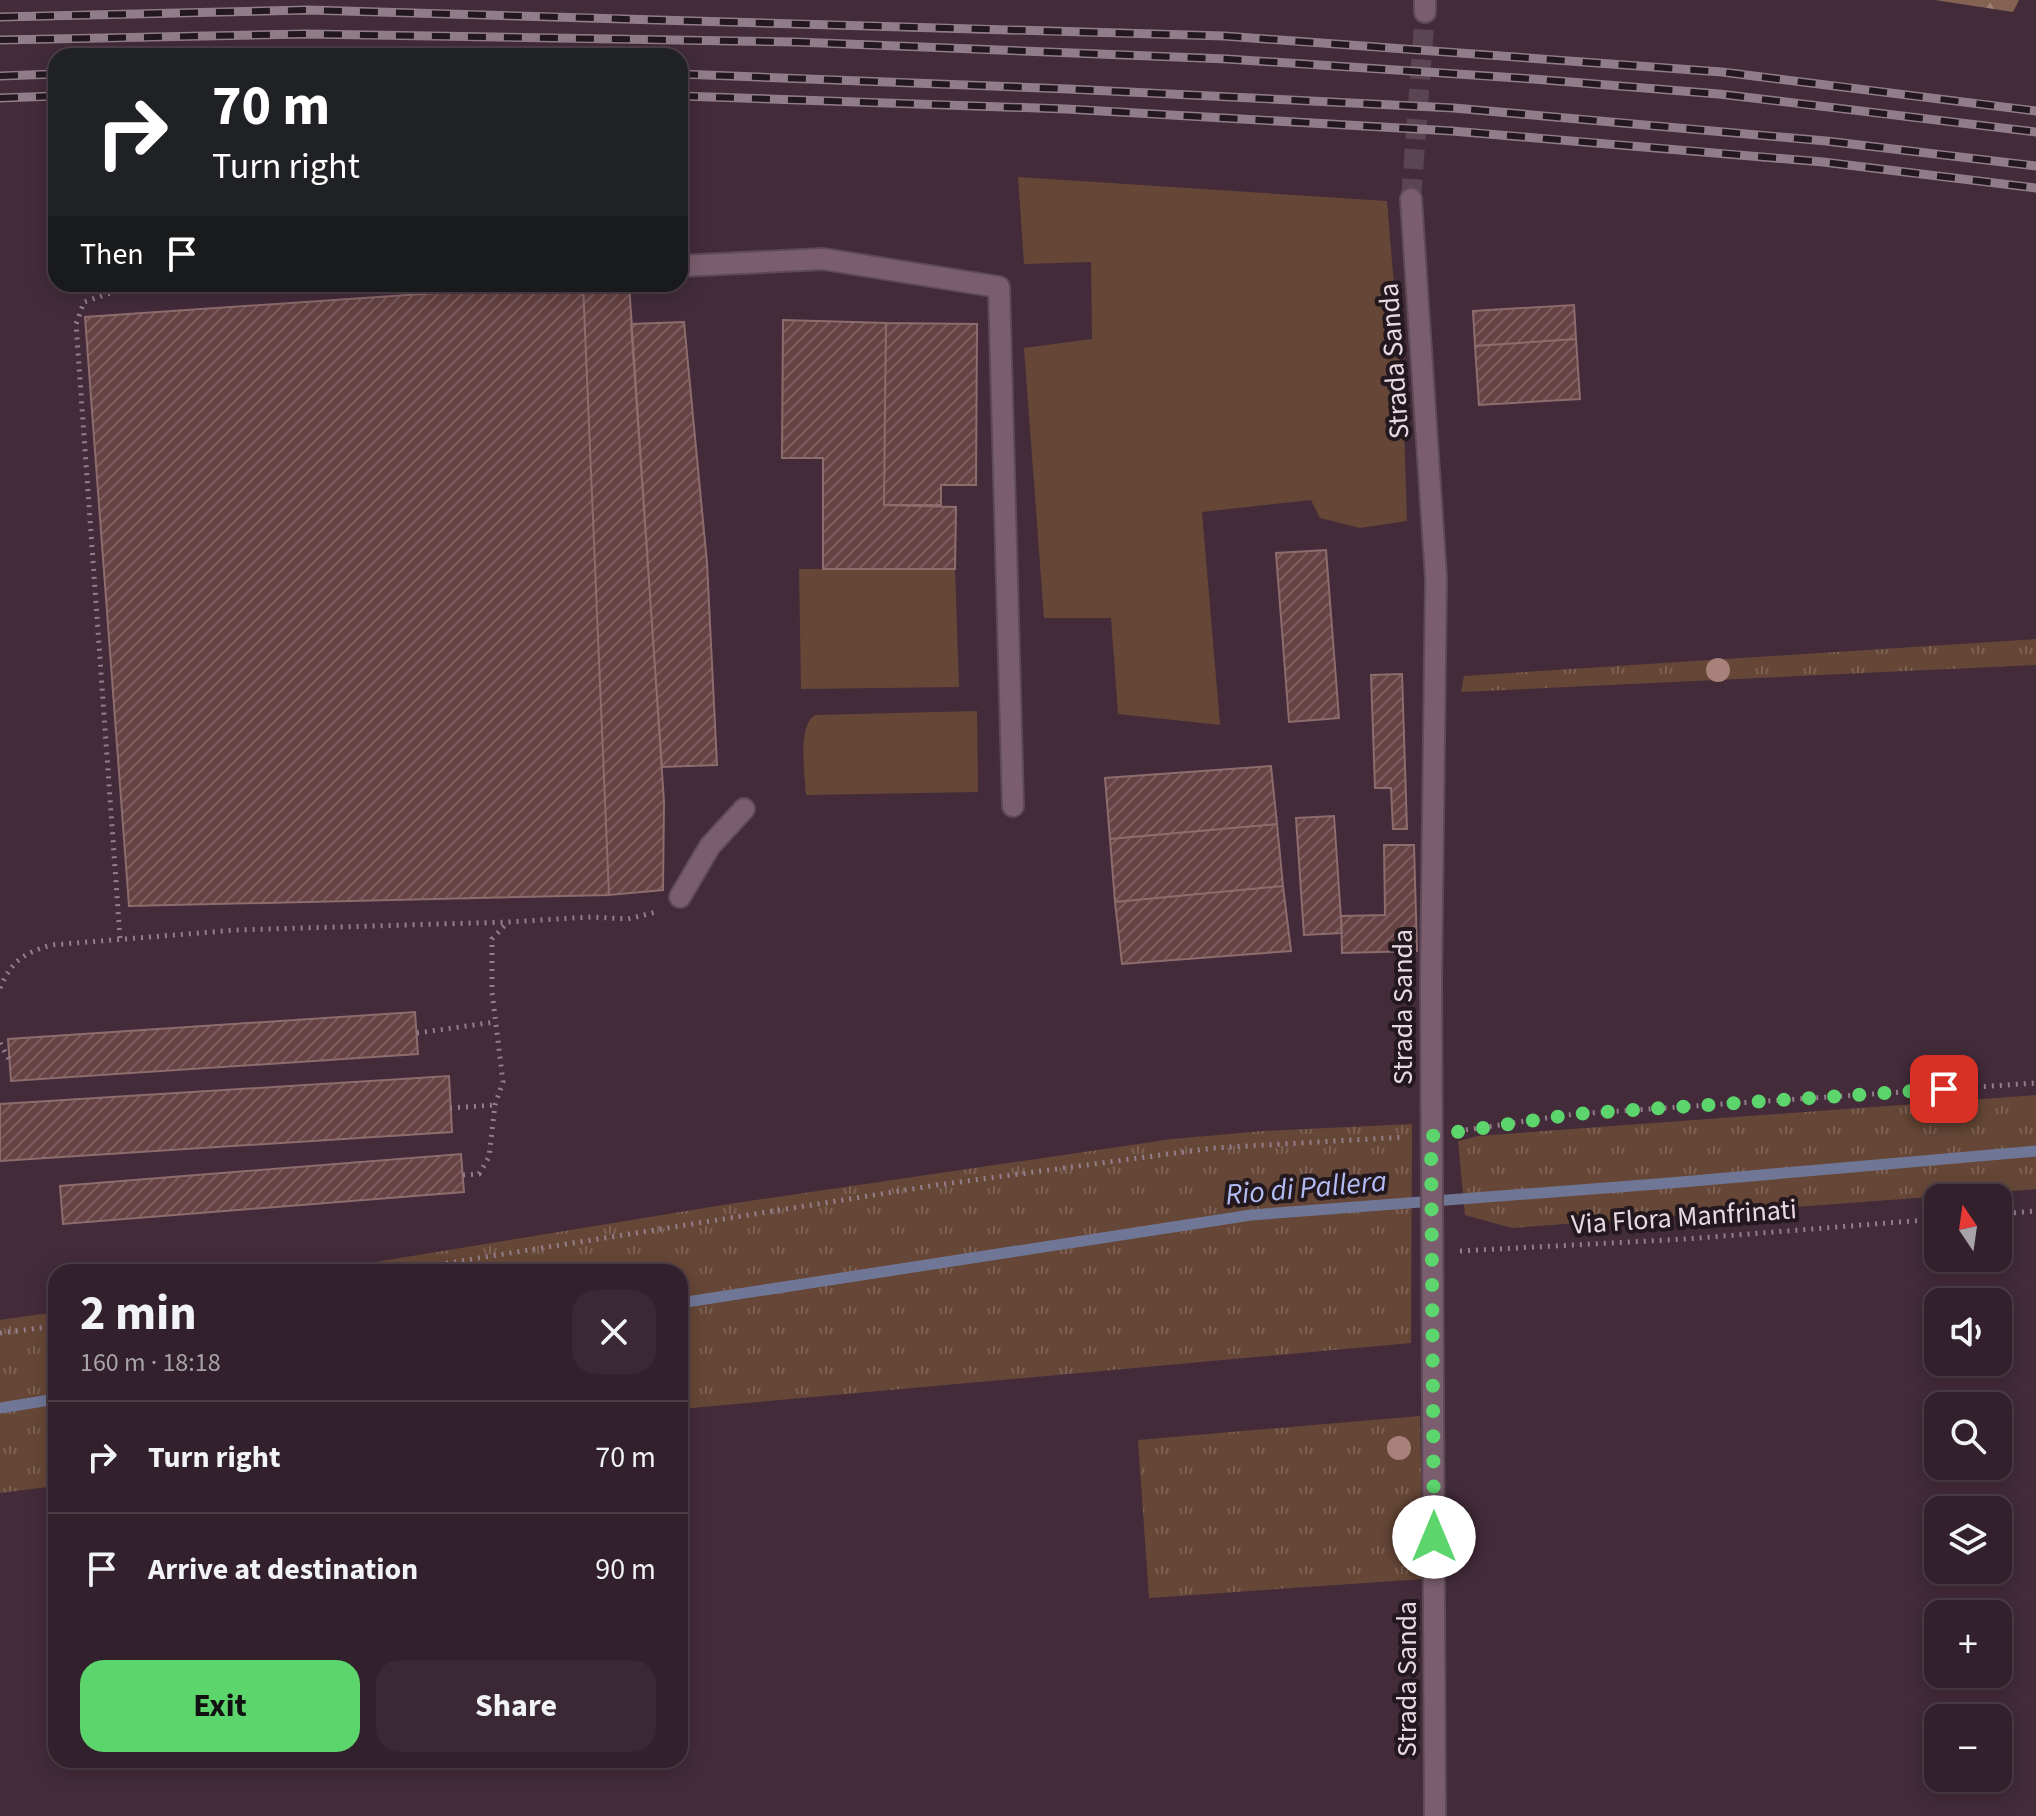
<!DOCTYPE html>
<meta charset="utf-8">
<style>
:root{--surface:#32202c;--page:#3a2834;--text:#f1f3f6;--muted:#a8a3a9;--line:#4d3e48;--accent:#5dd56d}
body{margin:0;font-family:"Source Sans 3",sans-serif;background:var(--page);color:var(--text);height:100vh;display:flex;flex-direction:column;font-size:30px;white-space:nowrap}
*{box-sizing:border-box;margin:0}
p{font-size:26px;color:var(--muted)}
.icon{flex:none;width:44px;height:44px;fill:none;stroke:currentColor;stroke-width:2;stroke-linecap:round;stroke-linejoin:round}
.map{position:relative;flex:1;overflow:hidden}
.sheet{position:absolute;left:48px;top:1264px;width:640px;height:504px;display:flex;flex-direction:column;background:var(--surface);border-radius:24px;box-shadow:0 4px 20px #0003,0 0 0 2px var(--line)}
.sheet>*{flex:none}
.hud{position:absolute;left:48px;top:48px;width:640px;height:244px;border-radius:24px;box-shadow:0 4px 20px #0003,0 0 0 2px var(--line);background:#202124;color:#fff;overflow:hidden}
.needle{width:52px;rotate:347deg}
.tools{position:absolute;left:1924px;top:1184px;display:grid;gap:16px}
.tools a{display:grid;place-items:center;width:88px;height:88px;border-radius:16px;background:var(--surface);box-shadow:0 4px 20px #0003,0 0 0 2px var(--line);font-size:40px}
.pin{position:absolute;display:grid;place-items:center;width:68px;height:68px;color:#fff;margin:-34px;border-radius:16px;box-shadow:0 4px 12px #0006}
.me{position:absolute;width:88px;margin:-44px;rotate:0deg;stroke-linejoin:round;filter:drop-shadow(0 0 6px #0008)}
.turn{display:flex;align-items:center;gap:28px;height:168px;padding:0 32px;font-size:36px}
.turn .icon{width:104px;height:104px;stroke-width:2.5}
.turn b{display:block;font-size:56px;line-height:68px}
.then{display:flex;align-items:center;height:76px;padding:0 32px;background:#0003;gap:16px;font-size:30px}
.round{display:grid;place-items:center;flex:none;width:84px;height:84px;border-radius:24px;background:var(--page)}
.headline{display:flex;align-items:center;justify-content:space-between;height:136px;padding:0 32px}
h1{font-size:48px;font-weight:700;line-height:60px}
.action{display:flex;gap:16px;margin-top:auto;padding:16px 32px}
.action a{flex:1;height:92px;border-radius:24px;background:var(--accent);color:#111;font-size:32px;font-weight:700;line-height:92px;text-align:center}
.action a+a{background:var(--page);color:var(--text)}
ul{padding:0;list-style:none}
li{display:flex;align-items:center;gap:24px;height:112px;padding:0 32px;border-top:2px solid var(--line)}
li div{flex:1}
li b{display:block;font-size:30px}
li em{font-style:normal}
.map>svg:first-child{display:block}
.grass{fill:url(#grass-tufts)}
.forest{fill:url(#forest-firs)}
.garden{fill:#664737}
.lines{fill:none;stroke-linecap:round;stroke-linejoin:round}
.stream{stroke:#707696;stroke-width:11}
.building{fill:url(#building-hatch);stroke:#8d6c6e;stroke-width:2}
.minor-tunnel{stroke:#5c4553;stroke-width:20;stroke-dasharray:20 10;stroke-linecap:butt}
.minor-casing{stroke:#5f4a57;stroke-width:24}
.path{stroke:#937e8b;stroke-width:5;stroke-dasharray:2 6;stroke-linecap:butt}
.minor{stroke:#7a5e6e;stroke-width:20}
.rail-casing{stroke:#917d89;stroke-width:9}
.rail{stroke:#23181e;stroke-width:6;stroke-dasharray:18;stroke-linecap:butt}
.tree{fill:#a7817a}
.route{stroke:#5dd56d;stroke-width:14;stroke-dasharray:0 25.2}
.labels{text-anchor:middle;dominant-baseline:central;stroke-width:8;stroke-linejoin:round;paint-order:stroke}
.street-label{font-size:28px;fill:#e9d9e2;stroke:#23181e}
.water-label{font-size:30px;font-style:italic;fill:#b3bcf5;stroke:#23181e}
</style>
<div class="map">
<svg width="2036" height="1816" viewBox="0 0 2036 1816">
<defs>
<pattern id="grass-tufts" width="24" height="20" patternUnits="userSpaceOnUse" patternTransform="scale(2)"><rect width="24" height="20" fill="#664737"/><path d="M3 7l-1-3M5 7V3M7 7l1-3M15 17l-1-3M17 17v-4M19 17l1-3" fill="none" stroke="#7c6154"/></pattern>
<pattern id="forest-firs" width="22" height="20" patternUnits="userSpaceOnUse" patternTransform="scale(2)"><rect width="22" height="20" fill="#846352"/><path d="M5 1l3.5 6h-7zM16 11l3.5 6h-7z" fill="#9b8073"/></pattern>
<pattern id="building-hatch" width="6" height="6" patternUnits="userSpaceOnUse" patternTransform="scale(2)"><rect width="6" height="6" fill="#664244"/><path d="M-1 1l2-2M0 6l6-6M5 7l2-2" fill="none" stroke="#7c5d5f"/></pattern>
</defs>
<rect width="100%" height="100%" fill="#432b3a"/>
<path class="grass" d="M2036,639V665L1461,692L1464,676Z
M2036,1095V1189L1512,1228L1465,1215L1458,1141L1478,1136Z
M1412,1124L1411,1343L680,1409V1272H314L729,1204L1172,1139L1264,1131Z
M56,1312V1486L0,1493V1320Z
M1420,1416L1423,1579L1149,1598L1138,1440Z"/>
<path class="forest" d="M1935,0H2019L2013,12Z"/>
<path class="garden" d="M1018,177L1387,201L1403,394L1407,521L1360,528L1320,518L1311,500L1202,512L1220,725L1118,714L1111,618H1044L1024,348L1092,339L1091,262L1024,264Z
M799,569H955L959,687L801,689Z
M977,711L978,792L806,795C805,775 797,726 815,715Z"/>
<g class="lines">
<path class="stream" d="M680,1303L1251,1215L1670,1183L2036,1151
M0,1408L56,1399"/>
</g>
<path class="building" d="M567,284H583L609,895L129,906L85,317Z
M583,284H629L664,802L663,890L609,895Z
M1574,305L1576,339L1475,346L1473,311Z
M783,320L886,323L884,505L956,507L955,569H823V458H782Z
M684,322L707,563L717,765L662,767L631,324Z
M886,323L977,324L976,485H941V505H884Z
M1576,339L1580,399L1479,405L1475,346Z
M1326,550L1339,718L1289,722L1276,553Z
M1402,674L1407,829H1393L1391,788H1375L1371,675Z
M1271,766L1277,824L1110,839L1105,778Z
M1334,816L1342,933L1304,935L1296,818Z
M1277,824L1283,886L1115,902L1110,839Z
M1384,845H1414L1417,951L1342,953L1341,916L1385,915Z
M1283,886L1291,951L1122,964L1115,902Z
M415,1012L418,1054L11,1081L8,1039Z
M449,1076L452,1132L0,1161V1104Z
M461,1154L464,1192L63,1224L60,1186Z"/>
<g class="lines">
<path class="minor-tunnel" d="M1411,199L1425,12"/>
<g class="minor-casing">
<path id="minor" d="M1425,0V12
M1411,199L1436,578L1431,981L1435,1816
M680,266L823,259L999,287L1013,806
M680,897L710,846L744,809"/>
</g>
<path class="path" d="M120,938L76,324L84,302L116,291L282,284
M0,988C12,961 22,954 51,945L236,930L508,922
M417,1033L495,1022
M0,1043L9,1059
M450,1108L495,1105
M1458,1131L1575,1114L2036,1083
M463,1175L479,1174L489,1157L495,1105L503,1082L492,992V939L508,922L591,917L628,919L656,912
M1998,1214L2036,1211
M1460,1251L1686,1239L1938,1219
M391,1272L937,1185L1213,1148L1405,1137
M0,1333L56,1326"/>
<use href="#minor" class="minor"/>
<g class="rail-casing">
<path id="rail" d="M0,17L308,10L1224,36L1722,72L2036,111
M0,40L306,34L796,42L1227,59L1533,79L1719,94L2036,132
M680,74L1068,89L1454,108L1826,141L2036,166
M0,76L56,74
M680,96L1066,109L1452,131L1823,162L2036,188
M0,98L56,96"/>
</g>
<use href="#rail" class="rail"/>
</g>
<g class="tree">
<circle cx="1718" cy="670" r="12"/>
<circle cx="1399" cy="1448" r="12"/>
</g>
<g class="lines">
<path class="route" d="M1434,1537L1431,1136L1575,1114L1944,1089"/>
</g>
<g class="labels">
<g class="street-label">
<text transform="translate(1394 361) rotate(-94)">Strada Sanda</text>
<text transform="translate(1403 1007) rotate(-90)">Strada Sanda</text>
<text transform="translate(1684 1217) rotate(-4)">Via Flora Manfrinati</text>
<text transform="translate(1407 1679) rotate(-90)">Strada Sanda</text>
</g>
<g class="water-label">
<text transform="translate(1306 1188) rotate(-5)">Rio di Pallera</text>
</g>
</g>
</svg>
<div class="tools">
<a><svg class="needle" viewBox="-14 -14 28 28"><path d="M0-13l5 13h-10z" fill="#e53935"/><path d="M0 13l5-13h-10z" fill="#a8a3a9"/></svg></a>
<a><svg class="icon" aria-label="sound" viewBox="0 0 24 24"><path d="M4 9h4l5-4v14l-5-4H4zM17 9q2 3 0 6"/></svg></a>
<a><svg class="icon" aria-label="search" viewBox="0 0 24 24"><circle cx="10" cy="10" r="6"/><path d="M15 15l6 6"/></svg></a>
<a><svg class="icon" aria-label="layers" viewBox="0 0 24 24"><path d="M12 4l9 5-9 5-9-5zM3 14l9 5 9-5"/></svg></a>
<a>+</a>
<a>−</a>
</div>
<div class="pin" style="left:1944px;top:1089px;background:#d93025"><svg class="icon" aria-label="arrive" viewBox="0 0 24 24"><path d="M6 21V4h12l-3 4 3 4H6"/></svg></div>
<svg class="me" style="left:1434px;top:1537px" viewBox="-20 -20 40 40"><circle r="19" fill="#fff"/><path d="M0-13L10 11 0 6-10 11z" fill="#5dd56d"/></svg>
<div class="hud">
<div class="turn"><svg class="icon" aria-label="right" viewBox="0 0 24 24"><path d="M7 20v-9h11M14 6l5 5-5 5"/></svg><div><b>70 m</b>Turn right</div></div>
<div class="then">Then<svg class="icon" aria-label="arrive" viewBox="0 0 24 24"><path d="M6 21V4h12l-3 4 3 4H6"/></svg></div>
</div>
<section class="sheet">
<div class="headline"><div><h1>2 min</h1><p>160 m · 18:18</p></div><a class="round"><svg class="icon" aria-label="close" viewBox="0 0 24 24"><path d="M6 6l12 12M18 6L6 18"/></svg></a></div>
<ul>
<li><svg class="icon" aria-label="right" viewBox="0 0 24 24"><path d="M7 20v-9h11M14 6l5 5-5 5"/></svg><div><b>Turn right</b></div><em>70 m</em></li>
<li><svg class="icon" aria-label="arrive" viewBox="0 0 24 24"><path d="M6 21V4h12l-3 4 3 4H6"/></svg><div><b>Arrive at destination</b></div><em>90 m</em></li>
</ul>
<div class="action"><a>Exit</a><a>Share</a></div>
</section>
</div>
